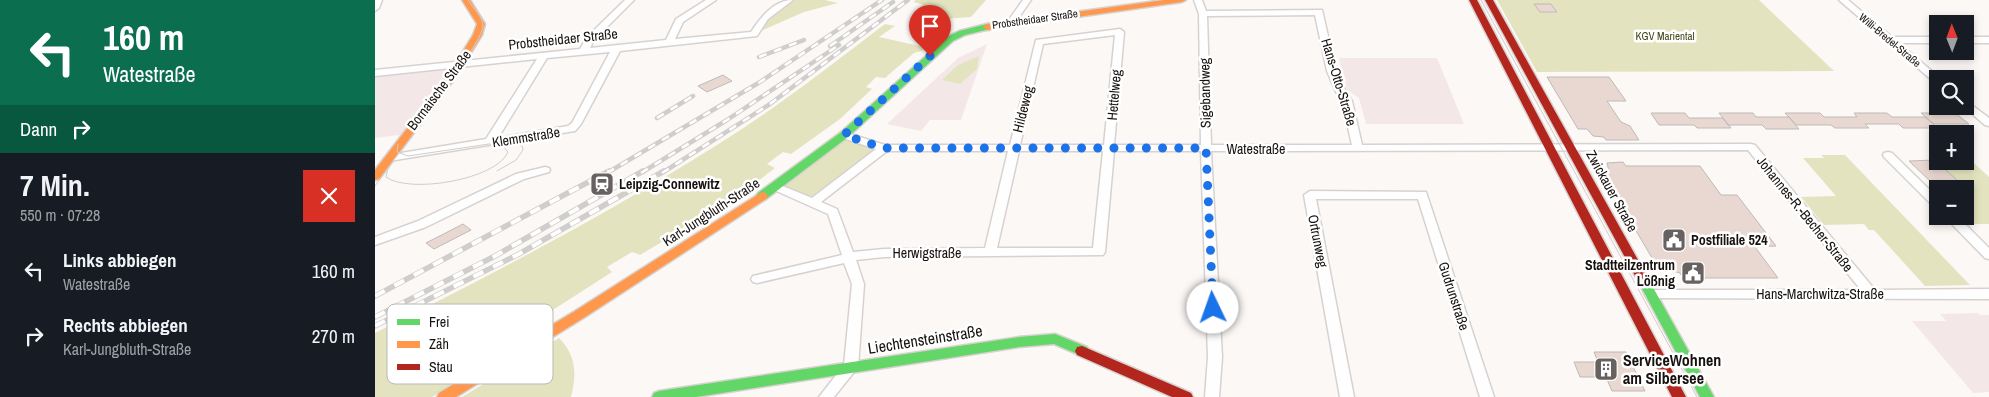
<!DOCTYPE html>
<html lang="de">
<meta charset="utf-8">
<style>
:root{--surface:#171b24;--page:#242831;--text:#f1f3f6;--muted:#9ea1a6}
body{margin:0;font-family:"Archivo Narrow",sans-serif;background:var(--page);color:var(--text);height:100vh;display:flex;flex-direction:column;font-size:19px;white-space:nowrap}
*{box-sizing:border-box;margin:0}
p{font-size:16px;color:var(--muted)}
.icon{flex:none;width:28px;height:28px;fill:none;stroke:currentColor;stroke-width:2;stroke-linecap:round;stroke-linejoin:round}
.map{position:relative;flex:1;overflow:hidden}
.panel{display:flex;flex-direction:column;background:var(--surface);width:375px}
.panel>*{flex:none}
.guide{background:#0b6e4f;color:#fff;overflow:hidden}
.needle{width:32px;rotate:359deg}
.buttons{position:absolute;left:1554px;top:15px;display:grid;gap:10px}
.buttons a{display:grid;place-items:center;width:45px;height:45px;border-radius:0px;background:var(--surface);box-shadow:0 2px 8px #0003;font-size:25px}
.pin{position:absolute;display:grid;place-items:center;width:42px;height:42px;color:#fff;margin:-51px -21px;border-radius:50% 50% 50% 0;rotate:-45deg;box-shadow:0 0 5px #0007}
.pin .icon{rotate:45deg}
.me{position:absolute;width:55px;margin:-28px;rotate:357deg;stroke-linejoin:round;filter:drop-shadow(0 0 4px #0008)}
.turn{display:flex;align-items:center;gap:18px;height:105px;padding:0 20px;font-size:22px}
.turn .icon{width:65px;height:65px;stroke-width:2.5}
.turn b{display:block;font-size:35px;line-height:42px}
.then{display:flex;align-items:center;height:48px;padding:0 20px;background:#0003;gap:10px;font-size:19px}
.round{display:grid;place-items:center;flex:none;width:52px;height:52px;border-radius:0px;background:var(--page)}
.overview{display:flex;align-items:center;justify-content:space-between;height:85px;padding:0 20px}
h1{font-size:30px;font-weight:700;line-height:38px}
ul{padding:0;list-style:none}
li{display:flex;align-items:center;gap:15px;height:65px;padding:0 20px}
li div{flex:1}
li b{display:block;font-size:19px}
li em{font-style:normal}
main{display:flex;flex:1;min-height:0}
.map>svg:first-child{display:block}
.education{fill:#f4e7e7}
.green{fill:#e3e4bf}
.building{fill:#e9d8d1;stroke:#bebab7}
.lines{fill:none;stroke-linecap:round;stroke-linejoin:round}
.street-casing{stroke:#d7d2cf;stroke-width:3}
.fast-casing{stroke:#d7d2cf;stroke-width:3}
.slow-casing{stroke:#d7d2cf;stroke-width:3}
.jam-casing{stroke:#d7d2cf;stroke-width:3}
.street{fill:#fffefe;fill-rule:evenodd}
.fast{fill:#63d668;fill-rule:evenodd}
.slow{fill:#ff974d;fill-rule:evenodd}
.jam{fill:#b3261e;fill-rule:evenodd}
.tram{stroke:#cfcecc;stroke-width:1}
.rail-far1-casing{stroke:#cfcecc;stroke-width:4.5}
.rail-casing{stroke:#cfcecc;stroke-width:5.5}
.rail-far1{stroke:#fff;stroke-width:2.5;stroke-dasharray:8;stroke-linecap:butt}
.rail{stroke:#fff;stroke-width:4;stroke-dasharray:11;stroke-linecap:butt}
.route{stroke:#1a73e8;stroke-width:9;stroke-dasharray:0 16.2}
.labels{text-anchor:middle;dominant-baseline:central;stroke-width:5;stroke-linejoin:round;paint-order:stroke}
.far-street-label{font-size:11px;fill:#17120f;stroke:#fff}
.far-park-label{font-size:11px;fill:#45471b;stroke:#fff}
.street-label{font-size:14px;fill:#17120f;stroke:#fff}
.poi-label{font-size:14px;font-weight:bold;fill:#17120f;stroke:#fff;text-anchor:start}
.near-street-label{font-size:16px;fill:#17120f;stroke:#fff}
.near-poi-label{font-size:16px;font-weight:bold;fill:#17120f;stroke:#fff;text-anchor:start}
.key{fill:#fff;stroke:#b9b8b7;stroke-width:1}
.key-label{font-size:14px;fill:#17120f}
</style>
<main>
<section class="panel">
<div class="guide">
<div class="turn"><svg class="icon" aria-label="left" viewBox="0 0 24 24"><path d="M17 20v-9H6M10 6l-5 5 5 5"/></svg><div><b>160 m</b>Watestraße</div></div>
<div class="then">Dann<svg class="icon" aria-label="right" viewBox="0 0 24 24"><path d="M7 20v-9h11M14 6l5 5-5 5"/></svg></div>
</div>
<div class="overview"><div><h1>7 Min.</h1><p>550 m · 07:28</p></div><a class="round" style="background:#d93025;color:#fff"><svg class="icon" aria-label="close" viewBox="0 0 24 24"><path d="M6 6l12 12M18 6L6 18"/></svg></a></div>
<ul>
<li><svg class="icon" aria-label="left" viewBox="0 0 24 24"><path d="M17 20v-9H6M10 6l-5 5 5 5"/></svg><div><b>Links abbiegen</b><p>Watestraße</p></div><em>160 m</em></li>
<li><svg class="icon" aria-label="right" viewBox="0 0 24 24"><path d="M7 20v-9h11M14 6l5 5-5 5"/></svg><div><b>Rechts abbiegen</b><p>Karl-Jungbluth-Straße</p></div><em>270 m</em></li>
</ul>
</section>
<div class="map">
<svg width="1614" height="397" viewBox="0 0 1614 397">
<rect width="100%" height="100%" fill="#fcf8f6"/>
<path class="education" d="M612,44L586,120H555L546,131L512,124L583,58Z
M964,58H1062L1089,124H991L984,98L972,90Z
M84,64L32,134L0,138V73Z
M1603,313L1605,315H1614V392L1598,393L1537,321H1571L1565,314Z"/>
<path class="green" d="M414,0H450L463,3L429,12L379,34L397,10Z
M541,0H611L596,17L556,20V15L547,4L538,2Z
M1122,0H1384L1459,71L1162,72Z
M510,24L520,26L504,37L545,46L549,50L539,53L510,78L501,77L491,87L497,89L465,119L416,154L408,152L392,164L400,168L362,197L265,255L257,252L232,267L237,272L156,324L94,359L123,357L57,397H0V333C126,270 252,204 370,127C418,95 464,59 510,24Z
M604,56L602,69L585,84L567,80L583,65Z
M469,135L509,148L438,203L401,187Z
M1446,155H1470L1595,285L1550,286L1499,230H1494L1489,224L1449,225L1426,197L1461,196L1428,158H1449Z
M1554,155H1562V161H1590V155L1614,177V224H1595L1587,216H1590V196L1597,195Z
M184,338C201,355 202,374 196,397H87Z"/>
<path class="building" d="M1159,4H1176L1182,12H1165Z
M348,75L357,81L332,92L323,86Z
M1172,77H1234L1251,101H1232L1246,122L1255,126L1264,140H1231L1229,137L1218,136L1212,129H1203Z
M1276,113H1310L1314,118H1348L1344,113H1378L1381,117H1414L1424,129H1391L1387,125H1353L1348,118L1356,128H1322L1319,125H1284Z
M1410,113H1445L1449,117H1482L1479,113H1512L1517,117H1550L1563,128H1528L1524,124H1490L1494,128H1460L1456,125H1421Z
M1546,113H1580L1594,124H1559Z
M1560,160L1584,182L1557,183L1534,161Z
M1248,162L1251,166H1325L1346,195H1362L1401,246L1380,247L1403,278H1308L1305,273L1291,269L1286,263H1280L1226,171H1234L1232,163Z
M88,224L96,230L59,249L51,243Z
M1219,352H1251L1270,391H1237L1231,377H1205L1199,362H1223Z"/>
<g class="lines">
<g class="street-casing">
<path id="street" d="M0,0H7L4,8L0,11Z
M250,0H259L219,40L215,48L291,40L301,19L331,0H341L308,22L300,39L376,32C386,17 399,0 418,0L393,19L382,36L245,51L206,124L200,131L14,161L9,158L14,155L111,139L162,59L0,76V70L205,49L212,37ZM235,52L197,123L193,126L123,138L172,58Z
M648,0H656L640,23H634L633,21Z
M819,0H827L831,11L947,10L961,71L971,92L977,101L987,145L1376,144L1380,145L1500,290L1614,289V299L1272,298L1270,295L1272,292L1276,290H1486L1373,150L836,151L847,357L844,397H830L833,357L826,151H739L730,252L728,255L509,257L481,260L489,284L483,367L459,397H444L469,365L477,284L469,263L382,283L378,282L376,279L378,276L467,255L453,214L397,189L395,187L397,185H405L437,198L501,149L465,137L464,135L465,133L469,132L510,145H635L661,40L745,29L749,32L739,145H826L824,14ZM940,15L952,71L961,92L967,101L977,145H836L832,16ZM740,35L729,145H645L668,44ZM512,151H633L610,248L509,249L478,252L462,209L446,202ZM644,151H728L718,248H622Z
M1464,0H1473L1517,37H1562V43H1524L1566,79H1562V83L1559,82Z
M1590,37H1614V43H1590Z
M1590,100L1614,118V126L1610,125L1588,106H1590Z
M1513,152L1517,153L1562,197V207L1558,206L1509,157L1508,155L1509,153Z
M170,167L174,168L175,170L174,172L149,179L51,227L0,245V237L43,221L141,174Z
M935,191L1051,192L1119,397H1105L1043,199H941L979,397H965L929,195Z
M1569,216H1582L1614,248V259L1610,258Z"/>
</g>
<g class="fast-casing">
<path id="fast" d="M612,24L615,25V29L590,35L578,41L473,137L391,199H383L381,196L383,193L465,133L572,37L584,31Z
M1271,281L1275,282L1339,397H1325L1265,285L1267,282Z
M680,334L712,347L714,351L712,355L707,356L679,344L644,347L321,397H277L279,393L284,391L644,337Z"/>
</g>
<g class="slow-casing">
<path id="slow" d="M87,0H95L110,24L107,35L81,77L4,179L0,180V170L74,74L98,35L102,24Z
M789,0H811L807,2L612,30L608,27L612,24Z
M387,192L391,193L393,196L391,199L210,317L81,397H62L64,393L200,311Z"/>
</g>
<g class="jam-casing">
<path id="jam" d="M1094,0H1102L1311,397H1297Z
M1110,0H1118L1277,285L1275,288H1267L1265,285Z
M707,346L816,393L818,397H797L702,355L700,351L702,347Z"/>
</g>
<use href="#street" class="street"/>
<use href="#fast" class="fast"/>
<use href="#slow" class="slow"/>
<use href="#jam" class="jam"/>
<path class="tram" d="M1106,0L1322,397
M122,142H137L147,146L148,150L141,160L122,171
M13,168L11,177C34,194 121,180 133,152L127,145L114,144L33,156L22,152L23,144
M0,186C16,163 108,44 108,26C108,17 98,8 93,0"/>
<g class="rail-far1-casing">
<path id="rail-far1" d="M455,46L518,2
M384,57L429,40
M282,118L318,96
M232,173L385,82L507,0
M266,173L352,120L464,45
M287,173L395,104L533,0"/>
</g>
<g class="rail-casing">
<path id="rail" d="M0,296L234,171
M0,317L120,256L268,171
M0,326L144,254L289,171"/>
</g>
<use href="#rail-far1" class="rail-far1"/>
<use href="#rail" class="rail"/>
</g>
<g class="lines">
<path class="route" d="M555,56L469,135L509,148H831L838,308"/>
</g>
<defs>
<g id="station-square" transform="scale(1.25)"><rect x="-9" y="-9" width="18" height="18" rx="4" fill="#676260" stroke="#fff"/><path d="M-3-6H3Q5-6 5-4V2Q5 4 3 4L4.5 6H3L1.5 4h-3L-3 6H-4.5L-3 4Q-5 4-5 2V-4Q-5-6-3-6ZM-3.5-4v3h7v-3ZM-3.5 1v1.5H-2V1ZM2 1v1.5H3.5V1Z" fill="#fff"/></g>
<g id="civic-square" transform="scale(1.25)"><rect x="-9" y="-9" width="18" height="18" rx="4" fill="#676260" stroke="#fff"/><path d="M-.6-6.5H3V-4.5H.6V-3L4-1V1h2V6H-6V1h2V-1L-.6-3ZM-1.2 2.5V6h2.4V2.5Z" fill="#fff"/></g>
<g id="building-square" transform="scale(1.25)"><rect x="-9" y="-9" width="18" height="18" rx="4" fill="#676260" stroke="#fff"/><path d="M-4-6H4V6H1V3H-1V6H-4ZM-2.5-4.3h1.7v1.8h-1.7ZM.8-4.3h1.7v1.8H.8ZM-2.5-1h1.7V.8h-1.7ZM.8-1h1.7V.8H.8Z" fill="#fff"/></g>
</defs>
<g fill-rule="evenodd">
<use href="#station-square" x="227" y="184"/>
<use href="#civic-square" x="1299" y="240"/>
<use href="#civic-square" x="1318" y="273"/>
<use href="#building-square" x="1231" y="369"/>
</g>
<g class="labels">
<g class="far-street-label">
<text transform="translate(660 19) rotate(-8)">Probstheidaer Straße</text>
<text transform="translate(1515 40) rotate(40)">Willi-Bredel-Straße</text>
</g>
<g class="far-park-label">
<text x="1290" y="36">KGV Mariental</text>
</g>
<g class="street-label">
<text transform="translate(188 39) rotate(-6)">Probstheidaer Straße</text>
<text transform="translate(964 82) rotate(73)">Hans-Otto-Straße</text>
<text transform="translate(64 90) rotate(-53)">Bornaische Straße</text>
<text transform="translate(830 93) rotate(-91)">Sigebandweg</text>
<text transform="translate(739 95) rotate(-85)">Hettelweg</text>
<text transform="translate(648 109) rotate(-76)">Hildeweg</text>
<text transform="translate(151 137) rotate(-9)">Klemmstraße</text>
<text x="881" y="149">Watestraße</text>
<text transform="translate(1237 191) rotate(61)">Zwickauer Straße</text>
<text transform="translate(336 212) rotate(-33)">Karl-Jungbluth-Straße</text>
<text transform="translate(1430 214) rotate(51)">Johannes-R.-Becher-Straße</text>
<text transform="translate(943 241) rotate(79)">Ortrunweg</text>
<text x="552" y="253">Herwigstraße</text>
<text x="1445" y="294">Hans-Marchwitza-Straße</text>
<text transform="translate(1079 296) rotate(72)">Gudrunstraße</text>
</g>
<g class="poi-label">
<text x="244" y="184">Leipzig-Connewitz</text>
<text x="1316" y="240">Postfiliale 524</text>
<text x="1300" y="265" text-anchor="end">Stadtteilzentrum<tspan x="1300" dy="16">Lößnig</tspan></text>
</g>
<g class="near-street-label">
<text transform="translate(550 339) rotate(-9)">Liechtensteinstraße</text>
</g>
<g class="near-poi-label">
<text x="1248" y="360">ServiceWohnen<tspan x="1248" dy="18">am Silbersee</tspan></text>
</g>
</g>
<rect x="12" y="304" width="166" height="80" rx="8" class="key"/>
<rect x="22" y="319" width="23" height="6" fill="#63d668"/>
<rect x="22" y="341" width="23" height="7" fill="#ff974d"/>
<rect x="22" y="364" width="23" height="6" fill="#b3261e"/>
<g class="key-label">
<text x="54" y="327">Frei</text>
<text x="54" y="349">Zäh</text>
<text x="54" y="372">Stau</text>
</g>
</svg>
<div class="buttons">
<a><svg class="needle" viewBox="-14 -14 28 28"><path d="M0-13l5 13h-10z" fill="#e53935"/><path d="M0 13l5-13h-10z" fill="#9ea1a6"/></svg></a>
<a><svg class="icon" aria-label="search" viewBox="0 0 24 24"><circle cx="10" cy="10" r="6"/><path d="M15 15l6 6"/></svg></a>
<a>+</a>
<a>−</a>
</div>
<div class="pin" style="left:555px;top:56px;background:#d93025"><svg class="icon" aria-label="arrive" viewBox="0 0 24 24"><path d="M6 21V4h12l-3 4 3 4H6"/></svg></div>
<svg class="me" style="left:838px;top:308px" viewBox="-20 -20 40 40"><circle r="19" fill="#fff"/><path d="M0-13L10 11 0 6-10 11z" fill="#1a73e8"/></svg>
</div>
</main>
